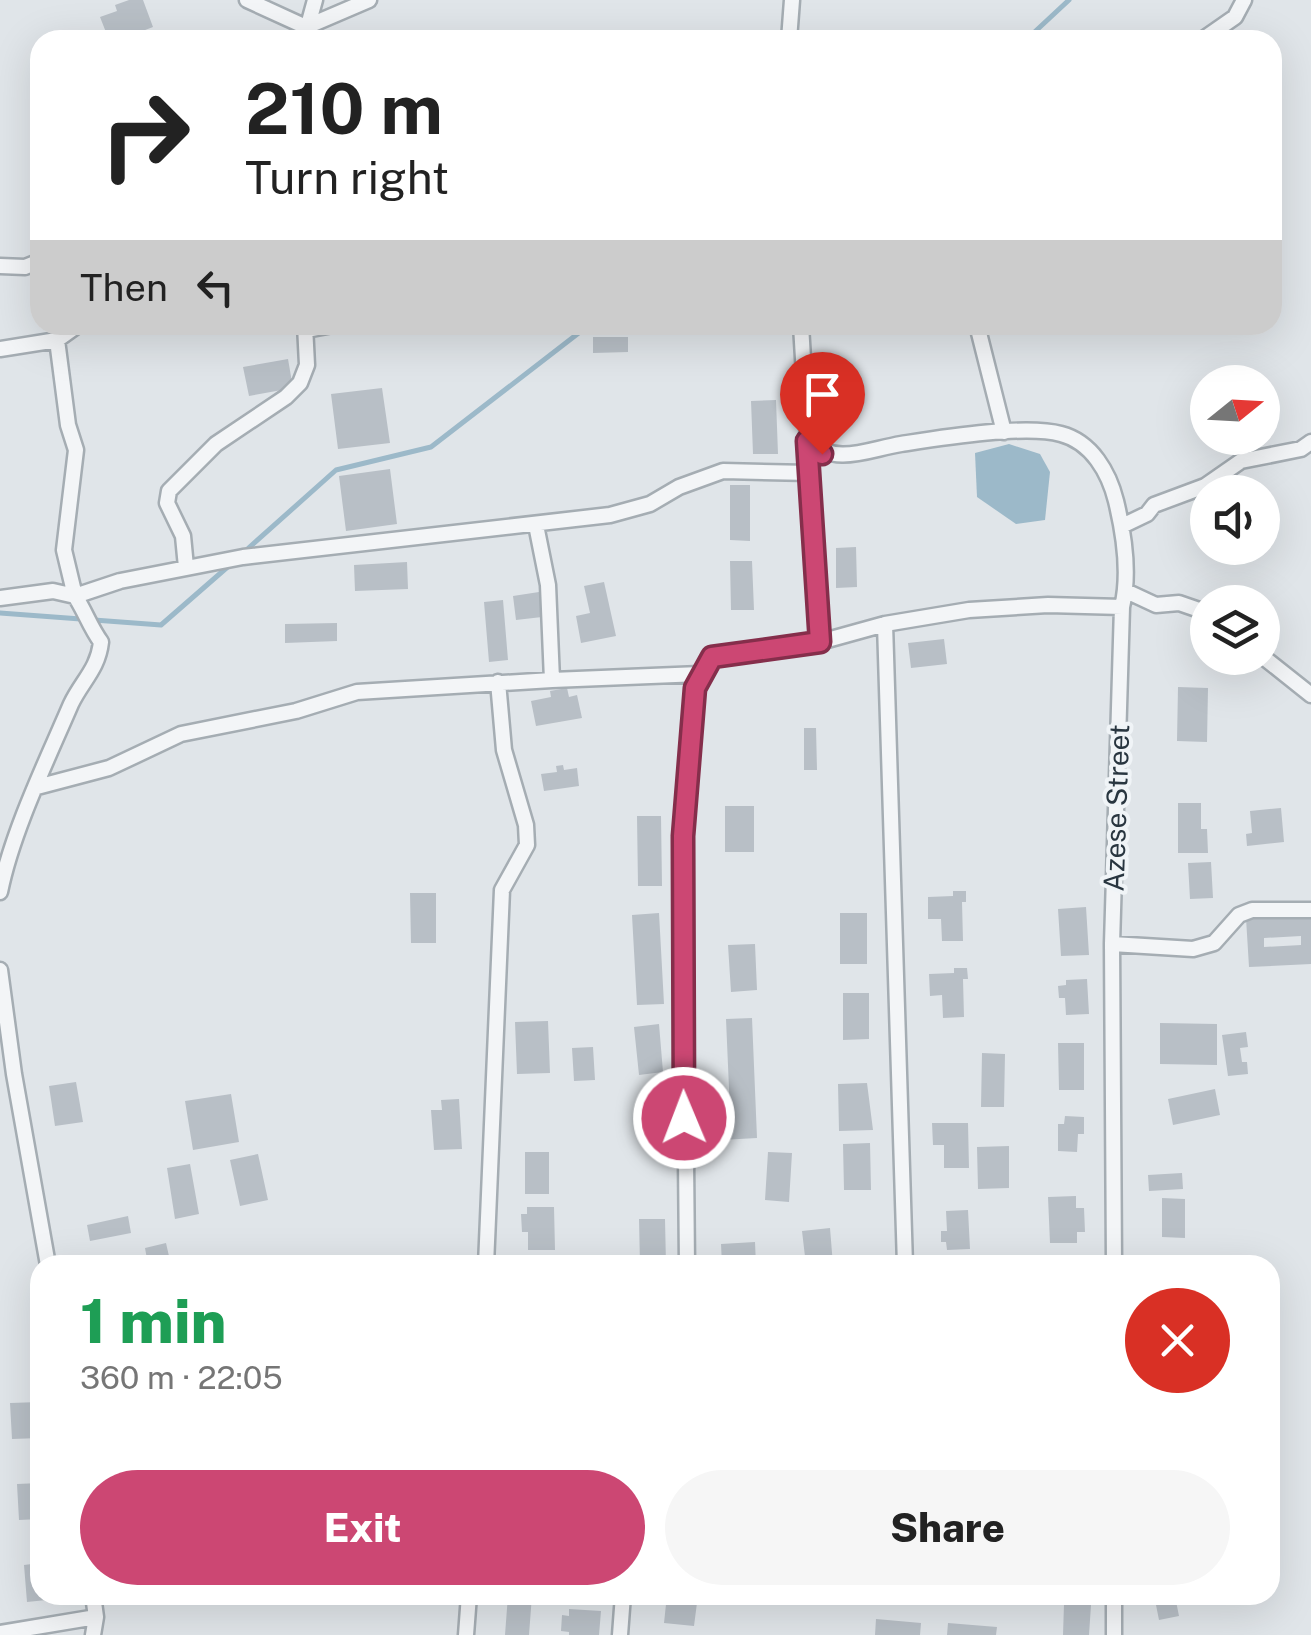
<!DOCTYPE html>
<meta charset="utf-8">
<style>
:root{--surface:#fff;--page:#f6f6f6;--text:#222;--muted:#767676;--accent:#cc4773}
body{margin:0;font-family:"Public Sans",sans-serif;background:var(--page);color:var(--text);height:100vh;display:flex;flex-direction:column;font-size:38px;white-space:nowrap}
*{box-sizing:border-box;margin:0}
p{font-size:32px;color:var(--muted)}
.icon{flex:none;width:55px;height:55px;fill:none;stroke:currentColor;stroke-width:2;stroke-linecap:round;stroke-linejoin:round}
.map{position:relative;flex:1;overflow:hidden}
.side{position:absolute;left:30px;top:1255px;width:1250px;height:350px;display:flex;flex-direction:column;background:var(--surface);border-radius:30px;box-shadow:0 10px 40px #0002}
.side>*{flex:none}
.banner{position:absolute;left:30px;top:30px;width:1252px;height:305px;border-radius:30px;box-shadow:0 10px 40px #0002;background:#fff;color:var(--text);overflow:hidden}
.needle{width:65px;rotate:72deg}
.buttons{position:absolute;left:1190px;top:365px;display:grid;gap:20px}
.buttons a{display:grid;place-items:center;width:90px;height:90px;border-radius:50%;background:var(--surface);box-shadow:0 10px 40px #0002;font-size:50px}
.pin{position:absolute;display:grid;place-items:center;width:85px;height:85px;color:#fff;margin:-102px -42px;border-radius:50% 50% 50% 0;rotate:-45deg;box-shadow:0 0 10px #0007}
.pin .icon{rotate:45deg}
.me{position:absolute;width:110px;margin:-55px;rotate:359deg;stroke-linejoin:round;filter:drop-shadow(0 0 8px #0008)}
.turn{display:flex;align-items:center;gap:35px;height:210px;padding:0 50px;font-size:45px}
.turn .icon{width:130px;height:130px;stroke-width:2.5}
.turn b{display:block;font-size:70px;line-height:85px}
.then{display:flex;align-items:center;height:95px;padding:0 50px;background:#0003;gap:20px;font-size:38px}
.round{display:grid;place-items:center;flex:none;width:105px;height:105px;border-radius:52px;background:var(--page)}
.head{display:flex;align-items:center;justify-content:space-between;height:170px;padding:0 50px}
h1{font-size:60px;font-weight:800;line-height:75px;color:#1e9e55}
.button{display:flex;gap:20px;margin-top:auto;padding:20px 50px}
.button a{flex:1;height:115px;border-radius:60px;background:var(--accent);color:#fff;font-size:40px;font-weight:800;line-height:115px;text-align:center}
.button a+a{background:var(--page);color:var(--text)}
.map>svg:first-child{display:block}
.water{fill:#9cb9c9}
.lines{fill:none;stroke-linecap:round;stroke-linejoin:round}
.stream{stroke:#9cb9c9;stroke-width:5}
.building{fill:#b8bfc6;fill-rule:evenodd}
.minor-casing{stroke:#a5adb3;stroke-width:19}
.minor{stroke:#f3f5f7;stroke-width:14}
.route-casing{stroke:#852e4b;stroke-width:25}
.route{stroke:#cc4773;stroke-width:18}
.labels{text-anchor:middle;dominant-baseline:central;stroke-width:8;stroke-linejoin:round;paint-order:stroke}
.street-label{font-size:28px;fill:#293640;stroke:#f0f4f7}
</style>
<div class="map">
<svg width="1311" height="1635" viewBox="0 0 1311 1635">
<rect width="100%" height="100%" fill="#e0e5e9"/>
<path class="water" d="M1009,444L1040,454L1050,472L1045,520L1016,524L977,497L975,453Z"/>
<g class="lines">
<path class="stream" d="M1026,40L1069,0
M243,553L336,470L431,447L589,325
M0,613L161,625L231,564"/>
</g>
<path class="building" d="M129,0H143L153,27L119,40H109L100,17L117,11L115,5Z
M593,337H628V352L593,353Z
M288,359L293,388L249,396L243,367Z
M382,388L390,443L338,449L331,394Z
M776,400L778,454H753L751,401Z
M390,469L397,524L346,531L339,476Z
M730,485H750V541L730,540Z
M856,547L857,587L836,588V548Z
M730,561H752L754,610H731Z
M407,562L408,589L355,591L354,565Z
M604,582L616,636L581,643L576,616L590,613L584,586Z
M539,592L542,617L516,620L513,596Z
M503,600L508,660L489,662L484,602Z
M337,623V641L285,643V624Z
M944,639L947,664L911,668L908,643Z
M1178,687L1208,688L1207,742L1177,741Z
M567,688L569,697L577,695L582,718L536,726L531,701L551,697L550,691Z
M804,728H816L817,770H804Z
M563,765L564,770L577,768L579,786L544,791L541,774L557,772L556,766Z
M1178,803H1201V829H1207L1208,853H1178Z
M725,806H754V852H725Z
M1281,808L1284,842L1247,846L1246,834L1252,833L1250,811Z
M637,816H661L662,886H638Z
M1211,862L1213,898L1190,899L1188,863Z
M953,891H966V902H962L963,941H942L941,919H928V897L953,896Z
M410,893H436V943H411Z
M1086,907L1089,955L1061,956L1058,909Z
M659,913L664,1004L637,1005L632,915Z
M840,913H867V964H840Z
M1311,915V964L1249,967L1246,918ZM1301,936V945L1264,947V938Z
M755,944L757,990L731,992L728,945Z
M954,968H967L968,979H963L964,1017L943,1018L942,995L930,996L929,974L954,973Z
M1087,979L1089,1014L1066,1015L1065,998H1059L1058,986L1066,985V980Z
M843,993H869V1039L843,1040Z
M752,1018L757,1138L721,1140L720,1113L730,1112L726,1019Z
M548,1021L550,1073L517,1074L515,1022Z
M1160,1023L1217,1024V1065L1160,1064Z
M659,1024L663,1072L639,1075L634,1027Z
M1246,1032L1248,1047L1240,1048L1242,1062H1247L1248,1074L1228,1076L1222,1035Z
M1058,1043H1084V1090H1059Z
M593,1047L595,1080L574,1081L572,1048Z
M982,1053L1005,1054L1004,1107H981Z
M76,1082L83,1122L55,1126L49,1086Z
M867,1083L873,1130L839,1131L838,1084Z
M1215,1089L1220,1115L1173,1125L1168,1099Z
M231,1094L239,1142L193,1150L185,1101Z
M459,1099L462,1149L434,1150L431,1110H442L441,1100Z
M1065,1116L1084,1117V1134H1078L1077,1152L1058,1151V1124H1064Z
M932,1123H968L969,1168H944V1145H933Z
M870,1143L871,1190H844L843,1144Z
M1009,1146V1188L978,1189L977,1147Z
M525,1152H549V1194H525Z
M768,1152L792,1153L789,1202L765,1200Z
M258,1154L268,1200L240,1206L230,1160Z
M190,1164L199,1214L175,1219L167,1168Z
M1182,1173L1183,1189L1149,1191L1148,1175Z
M1076,1196V1208H1084L1085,1232H1077V1243H1050L1048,1197Z
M1162,1198L1185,1199V1238L1162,1237Z
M527,1207H554L555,1250H528V1232H522L521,1214H527Z
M968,1210L970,1249L947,1250L946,1242H941V1231H947L946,1211Z
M128,1216L131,1233L90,1241L87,1225Z
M639,1219H665L666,1265H640Z
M830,1228L833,1265H806L802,1231Z
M755,1242L756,1265H722L721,1244Z
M166,1243L171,1265H148L145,1248Z
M40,1402V1438L12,1439L10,1403Z
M40,1483V1519L19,1520L17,1484Z
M40,1563V1595H56V1599L27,1602L24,1565Z
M508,1595H532L529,1635H505Z
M667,1595H698L694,1626L664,1623Z
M1176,1601L1179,1616L1159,1620L1156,1605Z
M1064,1604L1091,1605L1089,1635H1063Z
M569,1609L601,1611L599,1635H569V1632L561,1631L562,1615L569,1616Z
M876,1619L921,1623L920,1635H875Z
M948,1623L997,1627L996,1635H947Z"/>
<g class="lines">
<g class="minor-casing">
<path id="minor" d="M247,0L306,27L369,0
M304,40L315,0
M789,40L792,0
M1202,40L1235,17L1244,0
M0,266L25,267L40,261
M801,325L820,642
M977,325L1004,432
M306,330L333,325
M57,340L68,425L76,450L64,550L75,596L120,581L243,557L610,515L650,504L679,487L723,471L810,473
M0,349L57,340L78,325
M807,441C837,466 866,450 901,444C940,438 1025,424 1061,434C1092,442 1109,473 1116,501C1124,534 1130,574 1122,607L1112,944L1114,1265
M536,525L548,585L552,680L700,674
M1122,526L1147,514L1154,505L1205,486L1241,461L1301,449L1311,442
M186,567L183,536L167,503L169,491L216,444L286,397L300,383L307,365L305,325
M1126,591L1156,605L1179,603L1208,613
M0,598L53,591L75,596C85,611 90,627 101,642C98,669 82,681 71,704C47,760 12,832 0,892
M885,624L905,1265
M1262,656L1311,695
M37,787L109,768L181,734L296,711L357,692L552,680
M1112,944L1193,949L1214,943L1239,915L1252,910H1311
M0,970L14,1074L48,1265
M486,1265L502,890L527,845L526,825L504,750L498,682
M687,1265L683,836L695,688L712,657L820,642L885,624L969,610L1048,605L1122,607
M1114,1595V1635
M0,1633L96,1617
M93,1635L96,1617L93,1595
M466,1635L469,1595
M620,1635L623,1595"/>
</g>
<use href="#minor" class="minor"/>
</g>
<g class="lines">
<g class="route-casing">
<path id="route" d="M684,1118L683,836L695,688L712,657L820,642L807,441L822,454"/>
</g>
<use href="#route" class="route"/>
</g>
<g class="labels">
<g class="street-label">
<text transform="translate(1116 808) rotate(-88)">Azese Street</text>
</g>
</g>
</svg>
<div class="buttons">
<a><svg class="needle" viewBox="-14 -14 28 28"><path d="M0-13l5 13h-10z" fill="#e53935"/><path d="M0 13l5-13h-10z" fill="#767676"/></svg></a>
<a><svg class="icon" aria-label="sound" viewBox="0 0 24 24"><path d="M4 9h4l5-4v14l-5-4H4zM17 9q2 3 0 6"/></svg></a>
<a><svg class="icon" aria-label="layers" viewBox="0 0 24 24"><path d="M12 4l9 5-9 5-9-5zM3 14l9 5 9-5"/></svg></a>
</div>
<div class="pin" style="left:822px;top:454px;background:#d93025"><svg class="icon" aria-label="arrive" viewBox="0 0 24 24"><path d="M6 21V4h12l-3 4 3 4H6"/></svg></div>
<svg class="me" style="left:684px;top:1118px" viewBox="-20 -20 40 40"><circle r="17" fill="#cc4773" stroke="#fff" stroke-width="3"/><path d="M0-11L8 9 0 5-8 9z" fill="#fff"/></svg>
<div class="banner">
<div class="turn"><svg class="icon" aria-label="right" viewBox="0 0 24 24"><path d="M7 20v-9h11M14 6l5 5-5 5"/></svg><div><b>210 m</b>Turn right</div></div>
<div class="then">Then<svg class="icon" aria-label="left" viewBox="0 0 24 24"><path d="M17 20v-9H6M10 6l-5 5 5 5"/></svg></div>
</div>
<section class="side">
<div class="head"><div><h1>1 min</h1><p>360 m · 22:05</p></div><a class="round" style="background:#d93025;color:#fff"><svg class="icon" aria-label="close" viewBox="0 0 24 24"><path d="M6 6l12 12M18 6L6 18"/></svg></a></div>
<div class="button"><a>Exit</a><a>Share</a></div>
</section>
</div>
